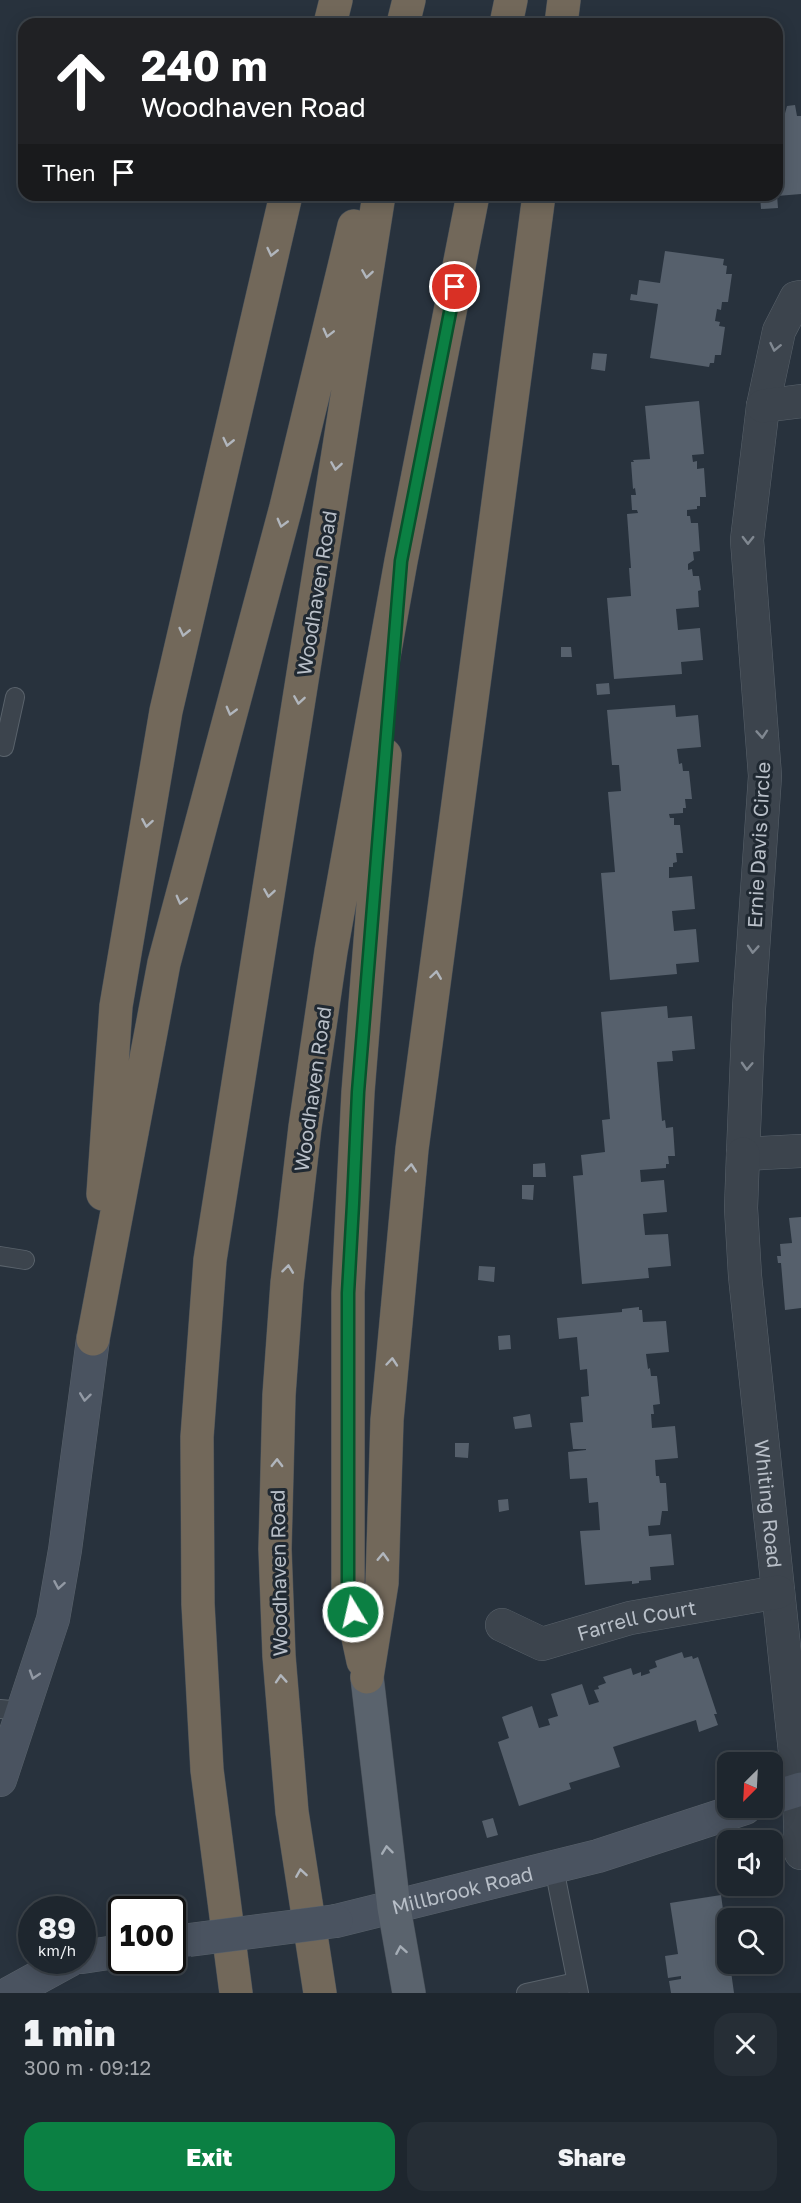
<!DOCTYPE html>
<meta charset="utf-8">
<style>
:root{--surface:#1e262e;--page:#262e36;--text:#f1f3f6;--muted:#a1a5aa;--line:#3c434a;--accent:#0b8043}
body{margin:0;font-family:"Golos Text",sans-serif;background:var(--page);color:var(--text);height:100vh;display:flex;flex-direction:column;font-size:22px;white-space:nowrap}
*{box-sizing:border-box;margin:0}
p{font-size:20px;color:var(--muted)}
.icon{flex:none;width:33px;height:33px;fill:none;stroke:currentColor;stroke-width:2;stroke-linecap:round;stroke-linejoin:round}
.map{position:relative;height:1993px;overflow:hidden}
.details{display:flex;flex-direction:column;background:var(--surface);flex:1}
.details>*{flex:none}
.guide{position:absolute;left:18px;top:18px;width:765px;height:183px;border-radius:18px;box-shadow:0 3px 15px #0003,0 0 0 2px var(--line);background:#202124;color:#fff;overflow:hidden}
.needle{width:39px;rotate:204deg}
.controls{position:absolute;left:717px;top:1752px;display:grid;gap:12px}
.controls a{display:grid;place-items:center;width:66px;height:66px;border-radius:12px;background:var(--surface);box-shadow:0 3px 15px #0003,0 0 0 2px var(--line);font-size:30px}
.speed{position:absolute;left:18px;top:1896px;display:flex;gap:12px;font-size:30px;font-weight:700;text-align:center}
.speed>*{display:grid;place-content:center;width:78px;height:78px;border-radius:50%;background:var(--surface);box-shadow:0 3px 15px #0003,0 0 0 2px var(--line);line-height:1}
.speed small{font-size:15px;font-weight:400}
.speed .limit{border:3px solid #111;border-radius:9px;background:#fff;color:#111}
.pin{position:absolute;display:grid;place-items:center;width:51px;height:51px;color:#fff;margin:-26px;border:3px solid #fff;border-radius:50%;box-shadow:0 2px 6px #0007}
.me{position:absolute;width:66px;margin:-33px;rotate:351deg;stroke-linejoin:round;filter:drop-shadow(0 0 4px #0008)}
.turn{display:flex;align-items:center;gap:21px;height:126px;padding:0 24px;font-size:27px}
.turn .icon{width:78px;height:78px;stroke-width:2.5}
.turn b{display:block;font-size:42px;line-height:51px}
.then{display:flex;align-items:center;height:57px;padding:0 24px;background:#0003;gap:12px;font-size:22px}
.round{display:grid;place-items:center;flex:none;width:63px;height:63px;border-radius:18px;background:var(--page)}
.headline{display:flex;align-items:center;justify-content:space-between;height:102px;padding:0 24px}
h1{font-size:36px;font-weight:800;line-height:45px}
.button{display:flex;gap:12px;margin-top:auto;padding:12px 24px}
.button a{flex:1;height:69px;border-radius:18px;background:var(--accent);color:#fff;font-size:24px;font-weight:800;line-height:69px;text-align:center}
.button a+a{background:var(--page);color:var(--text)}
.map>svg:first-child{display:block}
.building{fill:#56606c}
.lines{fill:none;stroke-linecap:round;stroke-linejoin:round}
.lane-casing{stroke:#59626b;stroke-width:20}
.street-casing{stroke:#59626b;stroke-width:34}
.secondary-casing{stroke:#59626b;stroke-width:34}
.primary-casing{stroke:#454d56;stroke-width:34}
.highway-casing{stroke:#464f58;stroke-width:34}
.lane{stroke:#3c444d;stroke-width:18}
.street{stroke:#3c444d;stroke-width:33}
.secondary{stroke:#4a5360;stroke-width:33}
.primary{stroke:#5a636d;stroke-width:33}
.highway{stroke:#72685a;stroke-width:33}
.secondary-bridge-casing{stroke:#59626b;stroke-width:34;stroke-linecap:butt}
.secondary-bridge{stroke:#4a5360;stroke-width:33}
.oneway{stroke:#b1b6bd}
.oneway2{stroke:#808891}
.oneway3{stroke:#9299a4}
.oneway4{stroke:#a5adb6}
.route-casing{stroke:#07532c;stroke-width:15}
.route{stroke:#0b8043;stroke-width:10}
.labels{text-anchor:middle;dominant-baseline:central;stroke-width:6;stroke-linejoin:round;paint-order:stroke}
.street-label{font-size:20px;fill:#b8bfc8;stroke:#202932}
</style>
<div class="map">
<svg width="801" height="1993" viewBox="0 0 801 1993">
<rect width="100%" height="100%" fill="#28323d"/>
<path class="building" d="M795,105L797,116H801V194L777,196V117H784L787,106Z
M760,195H777L778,208L761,209Z
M665,251L724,259L723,265L727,266L726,274H732L728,302H722L721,310L717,309L715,321L720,322L719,326L725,327L721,355H715L714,363H710L709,367L650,358L658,304L630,300L631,294L637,295L639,280L660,283Z
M593,353L607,354L605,371L591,369Z
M699,401L704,454L692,455L693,462L697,461V469L704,468L706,497H700V506H697V509L687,510V516H690L691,523H698L700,551L693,552L694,560L688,564V570L692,569L693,576H699L701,590L698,591L699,607L676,609L678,630L700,628L703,660L681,662L682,674L614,679L607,598L631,596L629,568H631L627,514L638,513L637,510H632L631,495H636L635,488L633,489L631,462H634L633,460L650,459L645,406Z
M561,647H571L572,657H561Z
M609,683L610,694L597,695L596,684Z
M675,705L676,717L698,715L701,747L677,749L679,764L682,763L683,771H689L692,799H685L686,808H683V813L669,814L670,818H674V825H680L683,853H676L677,862L673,863V867H669V878L692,876L695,909L672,911L674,931L696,929L699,962L676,964L677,974L610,980L601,873L615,872L608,792L621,791L619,765H612L607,710Z
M667,1006L668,1018L692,1016L695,1049L672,1051L673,1061L657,1062L662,1121L665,1120L666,1128L673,1127L675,1156H668L669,1164H666V1168L640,1170L641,1182L664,1180L667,1212L643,1214L644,1225L645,1235L668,1234L671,1266L648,1268L649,1278L582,1284L573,1176L583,1175L581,1155L605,1152L602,1120L610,1119L601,1012Z
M545,1163L546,1177H533V1164Z
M522,1185H534L533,1200L522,1199Z
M801,1217V1308L785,1310L781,1263H778L777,1256H781L780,1244L792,1243L789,1218Z
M479,1266L495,1267L494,1282L478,1280Z
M639,1307V1310H642L643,1322L666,1321L669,1352L646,1354L648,1369L650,1368L651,1376H657L660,1404L653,1405L654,1414H651L652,1428L675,1426L678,1458L655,1460L656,1476H659L660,1483H666L668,1511H662L660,1525L648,1526L649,1536L671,1534L674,1565L650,1567L651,1580L639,1581V1583L632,1584V1581L585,1585L580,1531L600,1530L598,1502L589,1503L587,1478L570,1479L568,1452L586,1450V1449H573L570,1423L583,1422L581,1397L589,1396L587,1369L580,1370L577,1337L559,1339L557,1318L622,1312V1309Z
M510,1335L511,1349L499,1350L498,1336Z
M530,1414L532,1427L515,1429L513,1417Z
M455,1443H469L468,1458L455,1457Z
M508,1499L509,1510L499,1512L498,1500Z
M682,1652L684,1658L692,1656L693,1659L698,1657L717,1714H714L718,1725L699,1732L696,1720L613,1747L620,1767L569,1783L571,1789L519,1806L498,1742L509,1738L502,1717L532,1706L539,1728L550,1725L548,1719L558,1716L551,1694L582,1684L589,1705L599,1702L594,1690L599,1689L598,1686L606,1683L603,1677L631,1668L633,1675L641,1672V1676L650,1673L649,1670L657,1667L655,1661Z
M493,1818L498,1835L487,1838L482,1821Z
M721,1895L728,1945V1964H730L734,1993H671L669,1981L681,1979V1976L668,1978L665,1956L678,1954L670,1903Z"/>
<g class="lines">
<g class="lane-casing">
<path id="lane" d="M4,747L15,697
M0,1256L25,1260
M0,1709L23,1711
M554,1868L579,1993
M526,1993L576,1982"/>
</g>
<g class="street-casing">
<g id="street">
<path d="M801,297L796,298L779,331L763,406L747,540L765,776L749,1008L743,1154L801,1151"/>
<path d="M763,406L801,401"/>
<path id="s1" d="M743,1154L741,1208L745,1276L799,1790L801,1853"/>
<path id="s2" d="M502,1625L542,1644L630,1618L778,1592"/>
</g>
</g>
<g class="secondary-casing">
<g id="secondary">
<path d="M0,1780L53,1619L65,1550L93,1339"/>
<path d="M772,1798L801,1789"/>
<path id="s3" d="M336,1921L598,1856L745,1808"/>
<path d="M82,1957L122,1951"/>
<path d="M10,1993L70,1960"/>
</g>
</g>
<g class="primary-casing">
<path id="primary" d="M367,1677L394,1908L409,1993"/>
</g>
<g class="highway-casing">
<path id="highway" d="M330,24L336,0
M403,24L409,0
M506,24L511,0
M561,24L564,0
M103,1194L116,1006L166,711L286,195
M93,1339L164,963L286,507L354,226
M363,1661L348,1591V1293L358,1092L385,755
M367,1677L382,1583L387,1420L412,1149L539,195
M236,1993L207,1770L198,1604L197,1437L210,1260L379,195
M320,1993L292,1812L279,1656L275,1549L279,1395L287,1283L305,1127L331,951L401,561L473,195"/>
</g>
<use href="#lane" class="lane"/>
<use href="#street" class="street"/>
<use href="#secondary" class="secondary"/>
<use href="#primary" class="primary"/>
<use href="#highway" class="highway"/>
<g class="secondary-bridge-casing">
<path id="secondary-bridge" d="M189,1940L336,1921"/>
</g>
<use href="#secondary-bridge" class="secondary-bridge"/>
</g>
<defs><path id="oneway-chevron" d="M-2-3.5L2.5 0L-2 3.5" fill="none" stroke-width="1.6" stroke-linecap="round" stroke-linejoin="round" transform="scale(1.5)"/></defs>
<g class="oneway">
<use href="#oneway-chevron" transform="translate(272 252) rotate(103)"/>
<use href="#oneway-chevron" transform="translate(367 274) rotate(99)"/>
<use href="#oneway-chevron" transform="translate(328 333) rotate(104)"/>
<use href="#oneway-chevron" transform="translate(228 442) rotate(103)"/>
<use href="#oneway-chevron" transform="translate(336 466) rotate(99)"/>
<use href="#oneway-chevron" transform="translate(282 523) rotate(105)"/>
<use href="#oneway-chevron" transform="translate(184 632) rotate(103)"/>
<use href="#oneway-chevron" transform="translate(299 700) rotate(99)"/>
<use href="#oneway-chevron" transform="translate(231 711) rotate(105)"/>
<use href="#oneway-chevron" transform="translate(147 823) rotate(100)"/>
<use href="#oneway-chevron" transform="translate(269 893) rotate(99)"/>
<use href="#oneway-chevron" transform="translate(181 900) rotate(105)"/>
<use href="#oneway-chevron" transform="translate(436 975) rotate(-82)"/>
<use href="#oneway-chevron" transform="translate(411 1168) rotate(-85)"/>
<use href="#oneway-chevron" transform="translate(288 1269) rotate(-83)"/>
<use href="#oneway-chevron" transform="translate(392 1362) rotate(-85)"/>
<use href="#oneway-chevron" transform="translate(277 1463) rotate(-89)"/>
<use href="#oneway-chevron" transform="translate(383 1557) rotate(-88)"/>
<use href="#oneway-chevron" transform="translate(281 1679) rotate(-94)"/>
<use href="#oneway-chevron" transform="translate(301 1873) rotate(-99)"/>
</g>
<g class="oneway2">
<use href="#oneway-chevron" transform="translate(775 347) rotate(102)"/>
<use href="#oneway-chevron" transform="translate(748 540) rotate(91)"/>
<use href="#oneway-chevron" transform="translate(762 734) rotate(86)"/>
<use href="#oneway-chevron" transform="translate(753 949) rotate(94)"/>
<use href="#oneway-chevron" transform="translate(747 1066) rotate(93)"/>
</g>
<g class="oneway3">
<use href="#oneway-chevron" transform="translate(85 1397) rotate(97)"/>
<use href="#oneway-chevron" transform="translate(59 1585) rotate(100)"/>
<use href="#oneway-chevron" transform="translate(34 1675) rotate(108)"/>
</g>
<g class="oneway4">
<use href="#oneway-chevron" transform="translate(387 1850) rotate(-97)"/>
<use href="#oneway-chevron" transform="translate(401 1950) rotate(-100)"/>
</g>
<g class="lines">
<g class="route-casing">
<path id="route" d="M353,1612L348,1591V1293L353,1204L358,1092L401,561L455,287"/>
</g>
<use href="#route" class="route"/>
</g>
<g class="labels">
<g class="street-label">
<text transform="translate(316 593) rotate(-81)">Woodhaven Road</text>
<text transform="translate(758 845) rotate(-87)">Ernie Davis Circle</text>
<text transform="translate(312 1089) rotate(-82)">Woodhaven Road</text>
<text stroke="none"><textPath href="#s1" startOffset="351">Whiting Road</textPath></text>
<text transform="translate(278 1573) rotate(-91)">Woodhaven Road</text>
<text stroke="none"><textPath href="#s2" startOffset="142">Farrell Court</textPath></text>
<text stroke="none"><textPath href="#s3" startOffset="130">Millbrook Road</textPath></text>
</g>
</g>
</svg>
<div class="controls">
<a><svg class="needle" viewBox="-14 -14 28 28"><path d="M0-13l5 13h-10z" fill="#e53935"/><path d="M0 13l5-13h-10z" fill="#a1a5aa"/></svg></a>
<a><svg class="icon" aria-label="sound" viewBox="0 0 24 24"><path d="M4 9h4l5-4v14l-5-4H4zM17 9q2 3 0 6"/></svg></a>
<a><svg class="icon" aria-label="search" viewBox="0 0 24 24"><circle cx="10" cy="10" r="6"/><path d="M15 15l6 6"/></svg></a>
</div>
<div class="speed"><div>89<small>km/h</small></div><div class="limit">100</div></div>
<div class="pin" style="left:455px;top:287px;background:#d93025"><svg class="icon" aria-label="arrive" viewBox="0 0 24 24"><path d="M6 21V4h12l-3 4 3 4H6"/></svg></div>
<svg class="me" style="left:353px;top:1612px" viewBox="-20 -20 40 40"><circle r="17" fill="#0b8043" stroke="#fff" stroke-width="3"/><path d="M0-11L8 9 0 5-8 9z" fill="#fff"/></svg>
<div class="guide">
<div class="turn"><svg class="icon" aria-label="ahead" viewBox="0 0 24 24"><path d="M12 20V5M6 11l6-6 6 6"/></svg><div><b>240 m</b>Woodhaven Road</div></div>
<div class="then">Then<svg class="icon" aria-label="arrive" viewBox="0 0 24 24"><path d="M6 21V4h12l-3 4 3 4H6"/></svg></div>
</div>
</div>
<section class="details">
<div class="headline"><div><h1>1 min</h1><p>300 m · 09:12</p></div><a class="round"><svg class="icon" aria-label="close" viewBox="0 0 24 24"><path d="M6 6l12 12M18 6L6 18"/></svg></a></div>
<div class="button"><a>Exit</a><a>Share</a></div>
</section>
